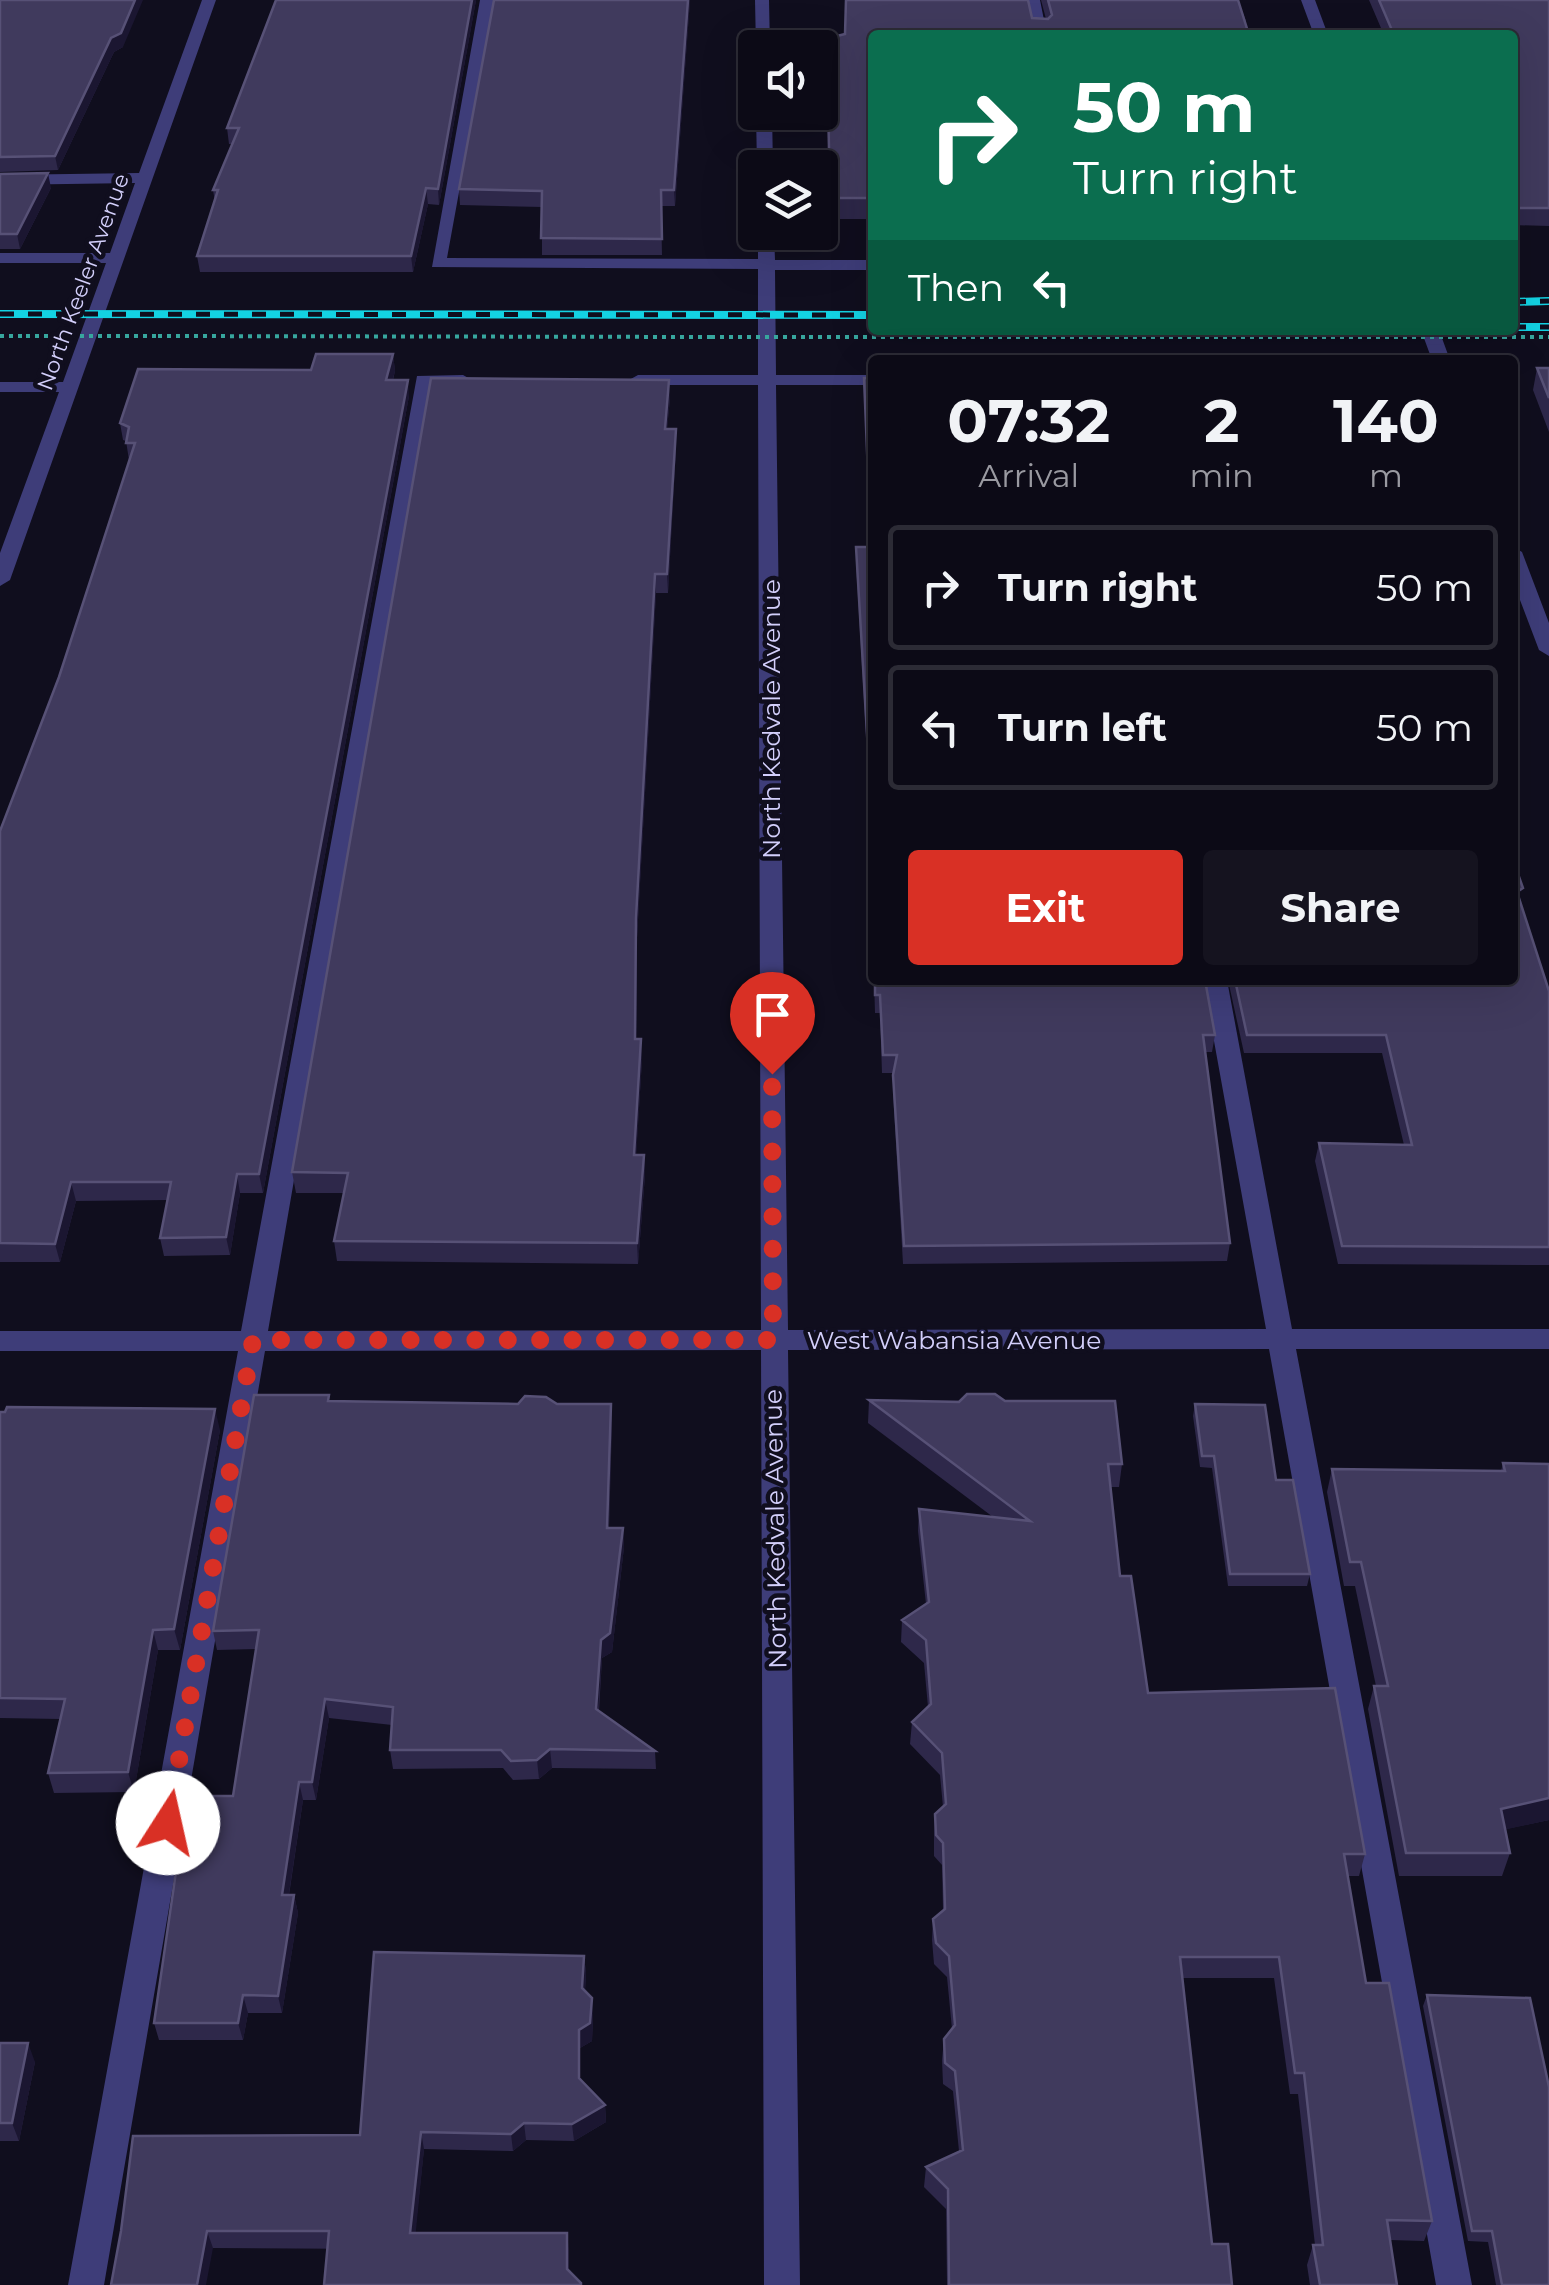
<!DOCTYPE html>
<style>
:root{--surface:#0c0a16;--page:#15131f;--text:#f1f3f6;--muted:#9a9aa1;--line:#2c2b35;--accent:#d93025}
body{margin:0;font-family:Montserrat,sans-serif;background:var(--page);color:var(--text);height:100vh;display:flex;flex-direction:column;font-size:38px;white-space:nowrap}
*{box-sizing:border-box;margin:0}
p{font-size:32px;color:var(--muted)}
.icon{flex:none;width:55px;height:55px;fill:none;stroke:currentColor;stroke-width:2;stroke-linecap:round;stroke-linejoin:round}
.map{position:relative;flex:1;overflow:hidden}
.drawer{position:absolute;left:868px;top:355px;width:650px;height:630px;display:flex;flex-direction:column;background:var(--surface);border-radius:10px;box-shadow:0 10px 40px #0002,0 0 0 2px var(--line)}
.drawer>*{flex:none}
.top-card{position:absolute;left:868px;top:30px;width:650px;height:305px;border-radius:10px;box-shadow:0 10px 40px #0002,0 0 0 2px var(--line);background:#0b6e4f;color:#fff;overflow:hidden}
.fabs{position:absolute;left:738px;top:30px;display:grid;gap:20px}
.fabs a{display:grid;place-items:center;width:100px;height:100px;border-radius:10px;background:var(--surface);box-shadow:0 10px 40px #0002,0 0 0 2px var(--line);font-size:50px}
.pin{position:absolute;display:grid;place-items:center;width:85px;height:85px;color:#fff;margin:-102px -42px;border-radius:50% 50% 50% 0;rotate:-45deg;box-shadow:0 0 10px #0007}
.pin .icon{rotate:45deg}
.me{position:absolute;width:110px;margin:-55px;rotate:10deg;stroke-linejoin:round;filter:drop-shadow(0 0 8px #0008)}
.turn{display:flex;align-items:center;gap:35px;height:210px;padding:0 40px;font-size:45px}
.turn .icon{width:130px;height:130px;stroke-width:2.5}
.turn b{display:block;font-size:70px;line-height:85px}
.then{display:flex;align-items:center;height:95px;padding:0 40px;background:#0003;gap:20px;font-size:38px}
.eta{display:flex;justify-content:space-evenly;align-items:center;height:170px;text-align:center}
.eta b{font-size:60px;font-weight:700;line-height:70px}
.cta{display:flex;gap:20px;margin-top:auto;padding:20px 40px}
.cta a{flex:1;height:115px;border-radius:10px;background:var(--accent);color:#fff;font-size:40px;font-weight:700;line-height:115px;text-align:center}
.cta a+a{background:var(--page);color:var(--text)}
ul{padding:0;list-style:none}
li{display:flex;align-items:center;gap:30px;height:125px;margin:0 20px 15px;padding:0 20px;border:5px solid var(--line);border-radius:10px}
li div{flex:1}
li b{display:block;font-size:38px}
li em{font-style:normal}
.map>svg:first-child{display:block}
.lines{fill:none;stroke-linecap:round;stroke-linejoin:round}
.path{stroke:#37a69e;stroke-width:4;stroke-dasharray:4 5;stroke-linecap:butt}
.minor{fill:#3e3d79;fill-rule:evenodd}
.rail-casing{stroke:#13d2e3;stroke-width:8}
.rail{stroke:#100e1e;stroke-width:5;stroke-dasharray:14;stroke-linecap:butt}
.path-bridge{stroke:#37a69e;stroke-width:4;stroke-dasharray:4 5;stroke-linecap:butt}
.wall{fill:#2e284a}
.shaded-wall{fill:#1b1631}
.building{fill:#403a5d;stroke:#575176;stroke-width:2.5}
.route{stroke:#d93025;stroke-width:18;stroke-dasharray:0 32.4}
.labels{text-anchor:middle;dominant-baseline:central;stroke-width:9;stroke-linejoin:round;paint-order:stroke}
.far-street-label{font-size:22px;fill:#d3cffb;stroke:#100e1e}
.street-label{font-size:25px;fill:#d3cffb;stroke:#100e1e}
</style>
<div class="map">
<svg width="1549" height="2285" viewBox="0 0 1549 2285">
<rect width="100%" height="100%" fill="#100e1e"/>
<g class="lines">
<path class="path" d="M0,336H26
M158,336L711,337
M809,337H1358
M1503,337H1549"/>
<path class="minor" d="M202,0H216L10,580L0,586V553L59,392H0V382H63L106,263H0V253H110L135,183L0,185V175L139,173Z
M480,0H494L447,258L758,259V232H774L775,260H872V270H775L776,375H872V385H776L788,1330L1266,1329L1203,980H1227L1292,1329H1549V1349H1296L1472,2285H1436L1269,1349L788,1350L800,2285H764L761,1350L265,1351L104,2285H68L238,1351H0V1331H241L417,376L463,375L472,380L463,385H431L268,1331L761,1330L758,385H638L629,380L638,375H758V269L432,267Z
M755,0H769L770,48H756Z
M1026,0H1040L1047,35H1033Z
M1301,0H1315L1328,35H1314Z
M756,112H772L773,168H757Z
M1421,330H1439L1450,360H1432Z
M1512,546L1522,552L1549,623V656L1539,650L1512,579Z"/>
<g class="rail-casing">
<path id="rail" d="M1512,302L1549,301
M0,314L872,315
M1512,327H1549"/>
</g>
<use href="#rail" class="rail"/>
<path class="path-bridge" d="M26,336H158
M711,337H809
M1358,337H1503"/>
</g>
<path class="wall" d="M0,0L123,47L114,52L58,170L0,172Z
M476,0L439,205L428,204L413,272H200L197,256L215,202L213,190L232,144H229L227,128Z
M494,0H690L675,206H661L662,255H542V207L460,205L459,189Z
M1041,0H1238L1246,21L872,35V219H829L827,72L837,52L845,34L1032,18L1046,19Z
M1369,0H1549V226L1512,225V35H1384Z
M0,174L51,188L20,249H0Z
M393,354L395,371L393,380L409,396L263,1193H240L230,1255L164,1256L160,1238L168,1200L76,1201L60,1262H0V831L59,677L129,460L126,441L123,440L120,423L311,370Z
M1537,368H1549V432L1533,390Z
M864,378H872V928L869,786L856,564V547H870Z
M670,398L667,429H676V448L668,593H656L637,938L636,1039L642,1060L636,1155H644L645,1175L638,1264L337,1261L334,1241L344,1193H296L292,1172Z
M1520,901L1549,991V1265L1338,1264L1315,1161L1319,1143L1404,1145L1382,1053H1244L1228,980H1512Z
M874,980H1205L1215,1035L1212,1052H1205L1230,1243L1227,1261L903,1264L893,1092L894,1073H882L880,1013H875Z
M869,1400L1005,1401L1122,1464L1119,1487H1110L1120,1576L1148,1693L1365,1854L1359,1876H1347L1366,1983L1432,2221L1424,2241L1390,2240L1397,2285H1310L1307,2265L1313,2245H1315L1298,2094H1290L1274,1978H1183L1212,2244L1232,2285H947L946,2209L924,2187L926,2167L959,2151L953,2091L943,2084L942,2060L944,2039L952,2029L947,1977L934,1964L932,1940L933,1919L943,1911L942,1865L934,1856V1835L935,1814L943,1807L940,1775L910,1744L912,1722L928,1707L924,1663L901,1642L902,1620L926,1604L918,1531L919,1509L993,1517L868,1423Z
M330,1401L611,1404L612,1423L609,1528H623L624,1547L612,1652L602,1658L599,1711L655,1751L656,1769L552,1768L539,1779L513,1780L503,1768L393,1769L390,1750L392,1725L329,1718L316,1800H303L289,1895H294L298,1913L282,2013H248L243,2040H159L154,2023L233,1796L256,1649L217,1650L213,1631Z
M1195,1404L1276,1480L1310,1574L1307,1586H1228L1212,1468L1200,1467L1193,1416Z
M0,1412L220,1430L180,1650H158L134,1792L54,1793L48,1773L60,1719L0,1718Z
M1503,1463L1549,1464V1820L1506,1829L1510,1853L1502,1876H1399L1368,1709L1374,1686H1376L1355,1586H1344L1327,1492L1332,1469L1501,1471Z
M584,1956L586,1973L585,1991L593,2016L592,2041L580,2048V2080L605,2105L606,2122L574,2141L526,2140L513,2151L424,2149L415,2233L569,2250L213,2248L111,2285L360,2135Z
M1427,1995L1549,2285H1496L1488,2242L1468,2241L1423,2006Z
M0,2043L35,2062L19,2141H0Z"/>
<path class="shaded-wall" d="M135,0H143L123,47L114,52L58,170L55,156L111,38Z
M472,0H476L439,205L438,189Z
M688,0H690L675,206L674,190Z
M48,173L51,188L20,249L17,234Z
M426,188L428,204L413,272L411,256Z
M393,354L395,371L388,396L386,380Z
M408,380L409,396L263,1193L259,1174Z
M669,380L670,398L665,448V429Z
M676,429V448L668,593L667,574Z
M655,574L656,593L637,938L636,1060V918Z
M641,1039L642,1060L635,1175L634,1155Z
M644,1155L645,1175L638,1264L637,1243Z
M237,1174L240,1193L230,1255L226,1237Z
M71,1182L76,1201L60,1262L55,1244Z
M611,1404L612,1423L608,1547L607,1528Z
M215,1409L220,1430L180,1650L174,1629Z
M623,1528L624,1547L612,1652L602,1658L597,1727L596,1709L601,1640Z
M153,1630L158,1650L134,1792L128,1772Z
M325,1699L329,1718L316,1800L312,1782Z
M550,1749L552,1768L539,1779L537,1760Z
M299,1782L303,1800L286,1913L282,1895Z
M1549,1798V1820L1494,1832L1501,1809Z
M294,1895L298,1913L282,2013L278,1996Z
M584,1956L586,1973L584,2005L582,1988Z
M243,1995L248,2013L243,2040L238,2023Z
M592,1998L593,2016L592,2041L580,2048V2095L579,2078V2030Z
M28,2043L35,2062L19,2141L12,2123Z
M605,2105L606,2122L574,2141L572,2124Z
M524,2123L526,2140L513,2151L511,2134Z
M421,2132L424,2149L414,2250L410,2233Z
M207,2231L213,2248L206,2285H197Z
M567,2233L569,2250V2285L567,2269Z"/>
<path class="building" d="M0,0H135L121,33L111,38L55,156L0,157Z
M276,0H472L438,189L426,188L411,256H197L218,190H213L239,128H227Z
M494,0H688L674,190H661L662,239L541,238L542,191L459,189Z
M846,0H1028L1032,18L1048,19L1052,15L1048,0H1238L1249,35H872V198H830L827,52H837V36L845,34Z
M1379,0H1549V208H1512V35H1394Z
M48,173L17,234H0V174Z
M316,354H393L386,380H408L259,1174H237L226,1237L160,1238L171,1182H71L55,1244L0,1243V831L59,677L135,443H126L129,427L120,423L138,369L311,370Z
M1537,368H1549V398Z
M431,378L669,380L665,429H676L667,574H655L636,918L635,1039H641L634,1155H644L637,1243L334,1241L348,1173L292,1172Z
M864,378H872V888L869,768L856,547H871Z
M1512,857L1523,888L1517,892L1549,991V1247L1342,1246L1319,1143L1412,1145L1386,1035H1247L1235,980H1512Z
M875,980H1205L1215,1035H1203L1230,1243L904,1246L893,1075L897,1055H883L880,995H875Z
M967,1394H995L1005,1401H1115L1122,1464H1108L1120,1576H1131L1148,1693L1335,1688L1365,1854H1344L1366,1983H1389L1432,2221L1387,2220L1397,2285H1320L1313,2245H1323L1304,2073H1295L1279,1957H1180L1212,2244H1228L1232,2285H949L948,2189L926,2167L963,2150L955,2071L945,2063L944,2039L955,2025L949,1956L936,1943L933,1919L945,1909L943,1843L936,1835L935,1814L946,1804L942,1753L912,1722L931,1704L926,1640L902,1620L929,1602L919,1509L1030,1521L869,1400L959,1402Z
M254,1395H329L328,1401L518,1404L525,1396L546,1397L557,1404H611L607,1528H623L610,1633L601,1640L596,1709L655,1751L550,1749L537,1760L511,1761L501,1750H390L393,1707L325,1699L312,1782H299L282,1895H294L278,1996L243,1995L238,2023H154L187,1796H233L259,1630L213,1631Z
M1195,1404L1265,1405L1276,1480H1293L1310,1574H1230L1214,1456H1202Z
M7,1407L215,1409L174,1629L153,1630L128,1772L48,1773L65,1699L0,1698V1412H5Z
M1503,1463L1549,1464V1798L1501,1809L1510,1853H1406L1374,1686H1388L1361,1562H1350L1332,1469L1505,1471Z
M374,1952L584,1956L582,1988L592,1998L590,2023L579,2030V2078L605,2105L572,2124L524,2123L511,2134L421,2132L410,2233H567V2269L581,2283V2285H324L329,2231H207L197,2285H111L121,2231L133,2136L360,2135Z
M1427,1995L1530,1998L1549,2087V2285H1502L1492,2231H1472Z
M0,2043H28L12,2123H0Z"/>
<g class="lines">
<path class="route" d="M168,1823L253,1340H773L772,1074"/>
</g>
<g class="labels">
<g class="far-street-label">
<text transform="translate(83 282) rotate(-70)">North Keeler Avenue</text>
</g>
<g class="street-label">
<text transform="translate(771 719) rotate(-90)">North Kedvale Avenue</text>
<text x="954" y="1340">West Wabansia Avenue</text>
<text transform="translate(775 1529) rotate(-91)">North Kedvale Avenue</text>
</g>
</g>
</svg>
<div class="fabs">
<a><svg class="icon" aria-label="sound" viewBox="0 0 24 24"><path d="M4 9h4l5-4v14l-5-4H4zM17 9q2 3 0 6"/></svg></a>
<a><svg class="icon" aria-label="layers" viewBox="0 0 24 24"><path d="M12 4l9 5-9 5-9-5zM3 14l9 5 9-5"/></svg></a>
</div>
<div class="pin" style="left:772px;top:1074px;background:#d93025"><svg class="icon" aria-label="arrive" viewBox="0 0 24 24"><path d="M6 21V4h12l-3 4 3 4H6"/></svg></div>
<svg class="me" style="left:168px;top:1823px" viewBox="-20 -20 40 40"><circle r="19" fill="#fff"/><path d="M0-13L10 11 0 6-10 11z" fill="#d93025"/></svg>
<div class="top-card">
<div class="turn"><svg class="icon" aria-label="right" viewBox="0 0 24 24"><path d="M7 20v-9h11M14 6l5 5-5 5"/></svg><div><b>50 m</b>Turn right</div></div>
<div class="then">Then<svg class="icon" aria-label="left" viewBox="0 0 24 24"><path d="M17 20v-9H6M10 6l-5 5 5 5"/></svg></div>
</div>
<section class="drawer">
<div class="eta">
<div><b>07:32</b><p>Arrival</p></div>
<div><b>2</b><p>min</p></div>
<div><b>140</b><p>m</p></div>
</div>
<ul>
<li><svg class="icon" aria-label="right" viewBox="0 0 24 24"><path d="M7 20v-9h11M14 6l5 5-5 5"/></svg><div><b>Turn right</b></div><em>50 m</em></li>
<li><svg class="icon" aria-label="left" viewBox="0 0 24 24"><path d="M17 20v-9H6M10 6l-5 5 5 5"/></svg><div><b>Turn left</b></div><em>50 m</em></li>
</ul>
<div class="cta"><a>Exit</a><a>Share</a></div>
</section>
</div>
